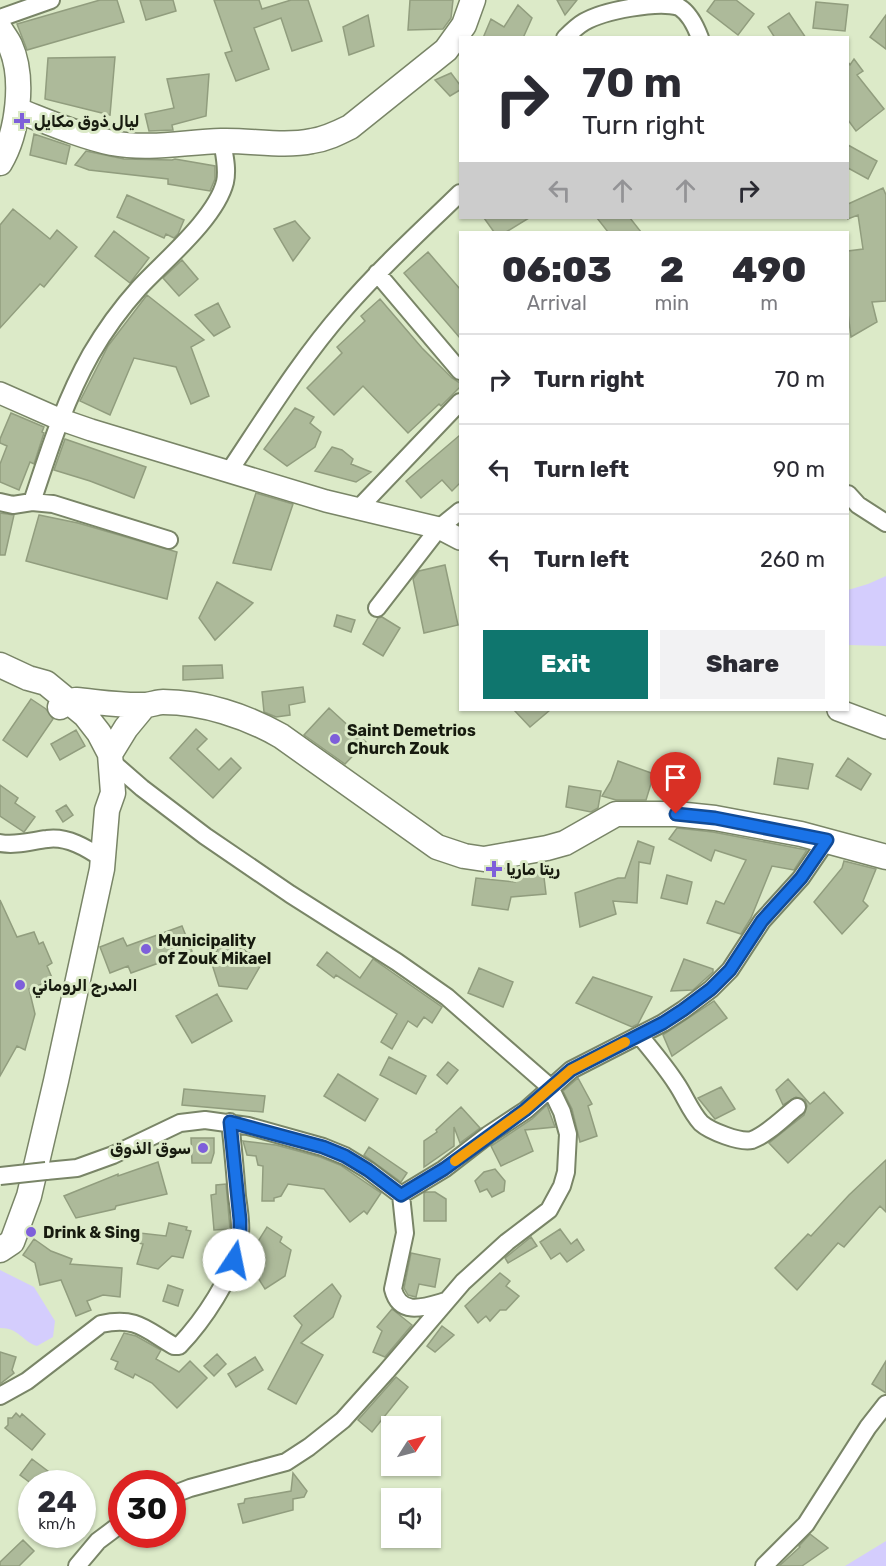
<!DOCTYPE html>
<meta charset="utf-8">
<style>
:root{--surface:#fff;--page:#f2f2f3;--text:#2b2b33;--muted:#7c7c81;--line:#e1e1e2;--accent:#0f766e}
body{margin:0;font-family:Rubik,Vazirmatn,sans-serif;background:var(--page);color:var(--text);height:100vh;display:flex;flex-direction:column;font-size:22px;white-space:nowrap}
*{box-sizing:border-box;margin:0}
p{font-size:20px;color:var(--muted)}
.icon{flex:none;width:33px;height:33px;fill:none;stroke:currentColor;stroke-width:2;stroke-linecap:round;stroke-linejoin:round}
.map{position:relative;flex:1;overflow:hidden}
.side{position:absolute;left:459px;top:231px;width:390px;height:480px;display:flex;flex-direction:column;background:var(--surface);border-radius:0px;box-shadow:0 2px 4px #0004}
.side>*{flex:none}
.top-card{position:absolute;left:459px;top:36px;width:390px;height:183px;border-radius:0px;box-shadow:0 2px 4px #0004;background:#fff;color:var(--text);overflow:hidden}
.needle{width:39px;rotate:54deg}
.controls{position:absolute;left:381px;top:1416px;display:grid;gap:12px}
.controls a{display:grid;place-items:center;width:60px;height:60px;border-radius:0px;background:var(--surface);box-shadow:0 2px 4px #0004;font-size:30px}
.speed{position:absolute;left:18px;top:1470px;display:flex;gap:12px;font-size:30px;font-weight:700;text-align:center}
.speed>*{display:grid;place-content:center;width:78px;height:78px;border-radius:50%;background:var(--surface);box-shadow:0 2px 4px #0004;line-height:1}
.speed small{font-size:15px;font-weight:400}
.speed .limit{border:9px solid #d22;background:#fff;color:#111}
.pin{position:absolute;display:grid;place-items:center;width:51px;height:51px;color:#fff;margin:-62px -26px;border-radius:50% 50% 50% 0;rotate:-45deg;box-shadow:0 0 6px #0007}
.pin .icon{rotate:45deg}
.me{position:absolute;width:66px;margin:-33px;rotate:11deg;stroke-linejoin:round;filter:drop-shadow(0 0 4px #0008)}
.turn{display:flex;align-items:center;gap:21px;height:126px;padding:0 24px;font-size:27px}
.turn .icon{width:78px;height:78px;stroke-width:2.5}
.turn b{display:block;font-size:42px;line-height:51px}
.lanes{display:flex;align-items:center;height:57px;padding:0 24px;background:#0003;justify-content:center;gap:30px;direction:ltr}
.lanes .off{opacity:.35}
.eta{display:flex;justify-content:space-evenly;align-items:center;height:102px;text-align:center}
.eta b{font-size:36px;font-weight:800;line-height:42px}
.cta{display:flex;gap:12px;margin-top:auto;padding:12px 24px}
.cta a{flex:1;height:69px;border-radius:0px;background:var(--accent);color:#fff;font-size:24px;font-weight:800;line-height:69px;text-align:center}
.cta a+a{background:var(--page);color:var(--text)}
ul{padding:0;list-style:none}
li{display:flex;align-items:center;gap:18px;height:90px;padding:0 24px;border-top:2px solid var(--line)}
li div{flex:1}
li b{display:block;font-size:22px}
li em{font-style:normal}
.map>svg:first-child{display:block}
.green{fill:#d4cdfd}
.building{fill:#adba9a;stroke:#919d7e;stroke-width:1.5}
.lines{fill:none;stroke-linecap:round;stroke-linejoin:round}
.minor-casing{stroke:#798567;stroke-width:20}
.tertiary-casing{stroke:#798567;stroke-width:24}
.secondary-casing{stroke:#798567;stroke-width:27}
.minor{stroke:#fff;stroke-width:16}
.tertiary{stroke:#fff;stroke-width:21}
.secondary{stroke:#fff;stroke-width:24}
.minor-bridge-casing{stroke:#798567;stroke-width:20;stroke-linecap:butt}
.minor-bridge{stroke:#fff;stroke-width:16}
.route-casing{stroke:#114b97;stroke-width:15}
.route{stroke:#1a73e8;stroke-width:10}
.slow{stroke:#f59e0b;stroke-width:10}
.poi-dot{fill:#7e5fda;stroke:#dceac8;stroke-width:2}
.labels{text-anchor:middle;dominant-baseline:central;stroke-width:6;stroke-linejoin:round;paint-order:stroke}
.poi-label{font-size:16px;font-weight:bold;fill:#171b0f;stroke:#dceac8;text-anchor:start}
</style>
<div class="map">
<svg width="886" height="1566" viewBox="0 0 886 1566">
<rect width="100%" height="100%" fill="#dceac8"/>
<path class="green" d="M886,576V646L848,645V590L868,584Z
M0,1270L34,1287L55,1321L53,1337L37,1346C21,1341 20,1328 0,1328Z
M886,1541V1566H845Z"/>
<path class="building" d="M100,0H117L124,22L27,50L17,24Z
M140,0H173L176,11L146,20Z
M214,0H259L262,9L291,0H308L322,41L292,51L281,18L254,28L269,69L236,81L225,53L232,51Z
M410,0H453L451,18L443,29L408,30Z
M557,0H577L565,15Z
M715,0H736L754,14L738,35L707,11Z
M816,2L848,5L845,31L813,28Z
M518,5L532,18L523,38H483L491,19L504,27Z
M789,13L806,38H775L768,27Z
M368,15L374,46L349,55L343,27Z
M886,15V49L870,37Z
M115,57L110,115L45,99L48,58Z
M854,59L863,71L857,75L884,109L856,131L848,120V62L850,65Z
M451,73L460,85V90L450,96L435,80Z
M209,74L206,116L172,125L173,130L149,131L145,114L174,108L167,79Z
M34,134L70,146L66,164L30,155Z
M848,145L877,161L868,179L848,168Z
M86,151L124,159L172,160L175,159L215,166V179L210,191L168,184V179L89,170L75,165Z
M883,188L886,195V301L872,302L877,322L851,337L848,313V251L863,249L858,215L848,219V204Z
M127,195L184,220L178,234L174,238L166,234L164,238L117,217Z
M13,209L50,239L57,230L77,247L44,287L40,284L0,328V225Z
M484,218H529L506,232H494Z
M597,218H630L641,232H608Z
M295,221L310,238L293,261L274,229Z
M114,231L149,258L130,283L95,256Z
M428,252L460,289V338L404,273Z
M182,260L198,279L179,296L163,278Z
M147,295L204,340L191,347L209,396L191,404L176,367L134,358L110,415L80,401L108,346Z
M380,299L422,348L452,378L460,383V387L441,406L439,404L408,433L363,386L334,415L307,388L342,353L337,347L365,321L361,316Z
M218,303L230,327L214,336L195,315Z
M295,408L314,417L310,423L321,432L315,447L287,466L264,449Z
M11,413L44,427L42,432L44,433L34,464L30,462L19,490L0,482V464L7,446L0,443V439Z
M460,435V483L452,491L442,480L421,498L406,481Z
M65,439L146,467L134,498L90,481L54,470Z
M332,447L342,450L353,459L351,464L371,472L356,482L315,471Z
M256,493L293,504L271,570L233,563Z
M0,513L14,515L5,555H0Z
M39,515L78,523L177,552L167,599L26,561Z
M445,565L458,625L424,633L413,579L419,571Z
M217,582L253,603L215,640L199,618Z
M337,615L355,620L351,632L334,626Z
M382,617L400,628L383,656L363,644L378,618Z
M222,665L223,678L183,680V666Z
M303,687L305,702L289,705L290,715L276,717L264,712L262,692Z
M31,699L46,709L53,719L27,757L3,740Z
M329,708L366,742L345,764L304,735Z
M514,710H550L530,727Z
M196,729L207,739L197,749L219,770L231,758L241,768L213,798L170,758Z
M76,730L85,746L60,760L51,744Z
M778,758L813,764L808,789L774,784Z
M848,758L871,774L861,790L836,776Z
M618,761L654,774L646,800H616L602,796L611,781Z
M0,785L18,798L15,803L35,817L24,832L0,816Z
M569,786L601,791L598,808L591,812L566,807Z
M66,805L73,815L63,822L56,811Z
M677,828L713,832L807,850L794,870L772,866L751,918L741,934L707,923L716,901L724,904L746,860L715,850L711,861L669,839Z
M638,841L654,847L650,864L639,862L637,903L613,901L616,914L580,927L575,893L618,878H625Z
M844,861L876,869L863,901L868,906L842,934L814,902L842,868Z
M543,869L546,894L511,897L508,910L472,905L476,878L515,882L514,871Z
M667,875L692,882L687,904L661,898Z
M0,900L17,937L34,932L39,944L43,942L52,963L47,966L53,980L29,989L35,1014L25,1050L17,1046L0,1076Z
M182,926L192,951L131,973L128,966L110,973L100,947L123,938L127,946Z
M224,938L263,961L247,989L219,986L211,961Z
M327,952L360,978L373,959L442,1007L432,1023L424,1017L417,1027L408,1021L392,1049L381,1042L397,1014L336,975L334,978L317,965Z
M684,959L713,969V972L693,990L671,991Z
M479,968L513,982L503,1007L468,993Z
M593,977L652,997L638,1024L632,1027L576,1003Z
M217,994L232,1021L192,1043L176,1016Z
M714,1001L727,1018L672,1056L663,1035Z
M389,1057L426,1076L416,1094L380,1075Z
M448,1062L458,1070L447,1084L437,1075Z
M338,1074L378,1099L365,1121L324,1096Z
M578,1078L592,1104L588,1106L597,1136L580,1142L572,1109L563,1091Z
M788,1079L810,1104L824,1092L843,1113L788,1163L769,1143L804,1115L807,1106L805,1100L796,1097L783,1105L776,1090Z
M721,1087L735,1109L715,1119L698,1098Z
M184,1089L265,1096L263,1112L182,1105Z
M547,1105L555,1127L525,1130L533,1151L501,1166L491,1146L532,1119Z
M461,1107L480,1128L460,1143L454,1127V1146L424,1167V1141L437,1132L436,1130Z
M191,1138H214V1153L211,1163H192Z
M243,1141L276,1145L320,1157L340,1165L381,1193L367,1214L364,1211L350,1222L324,1189L288,1184L281,1196L274,1198V1201H262L263,1166L258,1165L256,1156L247,1155Z
M369,1147L407,1173L401,1182L364,1155Z
M886,1160V1212L880,1206L844,1247L838,1243L797,1290L775,1268L808,1234L811,1236L849,1195Z
M158,1162L167,1194L116,1206L115,1209L76,1218L64,1196L118,1174V1176Z
M495,1169L505,1181L504,1191L492,1197L487,1189L480,1192L475,1181L484,1172Z
M226,1184L230,1229L214,1230L211,1195L216,1194V1185Z
M426,1192H435L446,1199V1221H424V1193Z
M169,1223L187,1227L186,1230L191,1231L183,1258L172,1256L158,1269L137,1264L143,1244L138,1243L140,1233L166,1236Z
M267,1227L282,1237L280,1242L291,1250L285,1276L265,1289L251,1267L244,1264Z
M560,1229L571,1244L577,1239L584,1250L567,1262L560,1253L551,1259L540,1242Z
M531,1237L537,1246L508,1263L505,1258Z
M34,1239L51,1251L72,1259L70,1264L122,1268L120,1297L103,1295L87,1301L91,1310L76,1316L61,1280L40,1285L35,1263L23,1255Z
M411,1253L440,1259L435,1287L419,1284L416,1297L408,1295L404,1288Z
M500,1273L510,1281L506,1286L519,1296L506,1310H500L490,1321L486,1316L478,1323L465,1306Z
M332,1284L341,1296L333,1317L301,1343L323,1355L296,1404L268,1389L302,1325L294,1316Z
M168,1285L183,1290L178,1306L163,1301Z
M392,1309L412,1325L385,1357L373,1352L382,1331L377,1327Z
M442,1326L454,1335L435,1352L427,1346Z
M124,1333L136,1336L161,1350L156,1359L179,1372L190,1361L207,1378L177,1408L152,1383L135,1374L133,1378L115,1369L118,1362L111,1359Z
M0,1352L16,1357L12,1370L14,1373L0,1384Z
M217,1354L226,1364L214,1376L204,1366Z
M255,1357L263,1370L236,1387L228,1374Z
M886,1361V1393L872,1384Z
M396,1377L408,1387L372,1432L358,1420Z
M16,1413L20,1417L22,1414L45,1434L32,1450L5,1428L8,1425V1418H12Z
M32,1459L49,1472L40,1484H32L20,1475Z
M293,1473L307,1491L304,1497L293,1499V1510L243,1523L238,1504L244,1503L245,1499L291,1491Z
M810,1534L828,1548L802,1566H779L800,1547L799,1546Z
M23,1540L34,1551L19,1566H0V1562Z"/>
<g class="lines">
<g class="minor-casing">
<path id="minor" d="M0,18L51,0
M565,38C571,32 577,26 584,22C603,11 658,0 679,7C689,13 696,27 700,38
M377,273L460,371
M230,470C266,416 301,359 344,310C380,268 421,231 460,193
M848,494L858,505L886,523
M0,502L13,505L32,502L53,504L169,540
M32,502C49,451 64,402 91,354C105,330 121,308 139,288C165,260 216,218 225,182C228,168 224,154 222,141
M358,509L460,402
M377,608L439,528L460,511
M111,761L142,788L205,836L290,894L397,962L447,997L550,1087L562,1112L568,1134L566,1172L562,1186L549,1210L507,1242L463,1282L386,1372L343,1420L309,1447L286,1462L190,1488L172,1495
M0,843C16,846 31,841 47,839C67,836 87,848 103,859
M640,1036C652,1051 665,1066 676,1083C685,1096 690,1111 701,1123C710,1131 740,1143 752,1140C768,1134 784,1117 797,1107
M46,1171L77,1168L113,1155L180,1123L205,1120L248,1126L323,1147L345,1156L368,1170L401,1195L444,1169L488,1135L526,1110L571,1070L663,1023L683,1010L711,989L730,970L762,921L801,878L827,840
M401,1195L405,1233L393,1289C400,1317 425,1307 446,1301
M0,1396L27,1381L101,1324C137,1316 146,1330 174,1346H179C203,1321 233,1277 239,1242C242,1228 239,1211 237,1196C235,1171 233,1147 230,1122
M77,1566L98,1541L122,1523
M764,1566L806,1524L868,1427L886,1404"/>
</g>
<g class="tertiary-casing">
<path id="tertiary" d="M0,393L59,419L91,430L326,501L439,528L460,539
M838,710L886,728"/>
</g>
<g class="secondary-casing">
<path id="secondary" d="M0,29C3,34 7,39 10,45C25,78 18,133 0,163
M17,110C48,122 80,136 112,143C149,150 185,142 221,141C251,140 283,147 312,141C326,139 338,133 350,127L446,50L464,25L473,0
M0,665L28,678L46,683L85,715L99,733L110,754L113,793L107,810L102,869L56,1081L29,1196L12,1242L0,1250
M60,707L69,701L76,700C98,702 122,706 145,705C151,705 157,702 163,702C203,702 246,716 281,736L437,847L464,856L484,859L547,848L565,843L616,814H676L715,818L801,834L886,857
M110,754L126,728L145,705"/>
</g>
<use href="#minor" class="minor"/>
<use href="#tertiary" class="tertiary"/>
<use href="#secondary" class="secondary"/>
<g class="minor-bridge-casing">
<path id="minor-bridge" d="M0,1176L46,1171"/>
</g>
<use href="#minor-bridge" class="minor-bridge"/>
</g>
<g class="lines">
<g class="route-casing">
<path id="route" d="M234,1260L240,1241V1220L230,1122L323,1147L345,1156L368,1170L401,1195L444,1169L525,1110L571,1070L663,1023L683,1010L711,989L730,970L762,921L801,878L827,840L715,818L676,814"/>
</g>
<use href="#route" class="route"/>
<path class="slow" d="M455,1161L525,1110L571,1070L625,1042"/>
</g>
<g class="poi-dot">
<path d="M19 112h6v6h6v6h-6v6h-6v-6h-6v-6h6z"/>
<circle cx="335" cy="739" r="6"/>
<path d="M491 860h6v6h6v6h-6v6h-6v-6h-6v-6h6z"/>
<circle cx="146" cy="949" r="6"/>
<circle cx="20" cy="985" r="6"/>
<circle cx="203" cy="1148" r="6"/>
<circle cx="31" cy="1232" r="6"/>
</g>
<g class="labels">
<g class="poi-label">
<text x="34" y="121">ليال ذوق مكايل</text>
<text x="347" y="730">Saint Demetrios<tspan x="347" dy="18">Church Zouk</tspan></text>
<text x="506" y="869">ريتا ماريا</text>
<text x="158" y="940">Municipality<tspan x="158" dy="18">of Zouk Mikael</tspan></text>
<text x="32" y="985">المدرج الروماني</text>
<text x="191" y="1148" text-anchor="end">سوق الذوق</text>
<text x="43" y="1232">Drink &amp; Sing</text>
</g>
</g>
</svg>
<div class="controls">
<a><svg class="needle" viewBox="-14 -14 28 28"><path d="M0-13l5 13h-10z" fill="#e53935"/><path d="M0 13l5-13h-10z" fill="#7c7c81"/></svg></a>
<a><svg class="icon" aria-label="sound" viewBox="0 0 24 24"><path d="M4 9h4l5-4v14l-5-4H4zM17 9q2 3 0 6"/></svg></a>
</div>
<div class="speed"><div>24<small>km/h</small></div><div class="limit">30</div></div>
<div class="pin" style="left:676px;top:814px;background:#d93025"><svg class="icon" aria-label="arrive" viewBox="0 0 24 24"><path d="M6 21V4h12l-3 4 3 4H6"/></svg></div>
<svg class="me" style="left:234px;top:1260px" viewBox="-20 -20 40 40"><circle r="19" fill="#fff"/><path d="M0-13L10 11 0 6-10 11z" fill="#1a73e8"/></svg>
<div class="top-card">
<div class="turn"><svg class="icon" aria-label="right" viewBox="0 0 24 24"><path d="M7 20v-9h11M14 6l5 5-5 5"/></svg><div><b>70 m</b>Turn right</div></div>
<div class="lanes"><svg class="icon off" aria-label="left" viewBox="0 0 24 24"><path d="M17 20v-9H6M10 6l-5 5 5 5"/></svg><svg class="icon off" aria-label="ahead" viewBox="0 0 24 24"><path d="M12 20V5M6 11l6-6 6 6"/></svg><svg class="icon off" aria-label="ahead" viewBox="0 0 24 24"><path d="M12 20V5M6 11l6-6 6 6"/></svg><svg class="icon" aria-label="right" viewBox="0 0 24 24"><path d="M7 20v-9h11M14 6l5 5-5 5"/></svg></div>
</div>
<section class="side">
<div class="eta">
<div><b>06:03</b><p>Arrival</p></div>
<div><b>2</b><p>min</p></div>
<div><b>490</b><p>m</p></div>
</div>
<ul>
<li><svg class="icon" aria-label="right" viewBox="0 0 24 24"><path d="M7 20v-9h11M14 6l5 5-5 5"/></svg><div><b>Turn right</b></div><em>70 m</em></li>
<li><svg class="icon" aria-label="left" viewBox="0 0 24 24"><path d="M17 20v-9H6M10 6l-5 5 5 5"/></svg><div><b>Turn left</b></div><em>90 m</em></li>
<li><svg class="icon" aria-label="left" viewBox="0 0 24 24"><path d="M17 20v-9H6M10 6l-5 5 5 5"/></svg><div><b>Turn left</b></div><em>260 m</em></li>
</ul>
<div class="cta"><a>Exit</a><a>Share</a></div>
</section>
</div>
